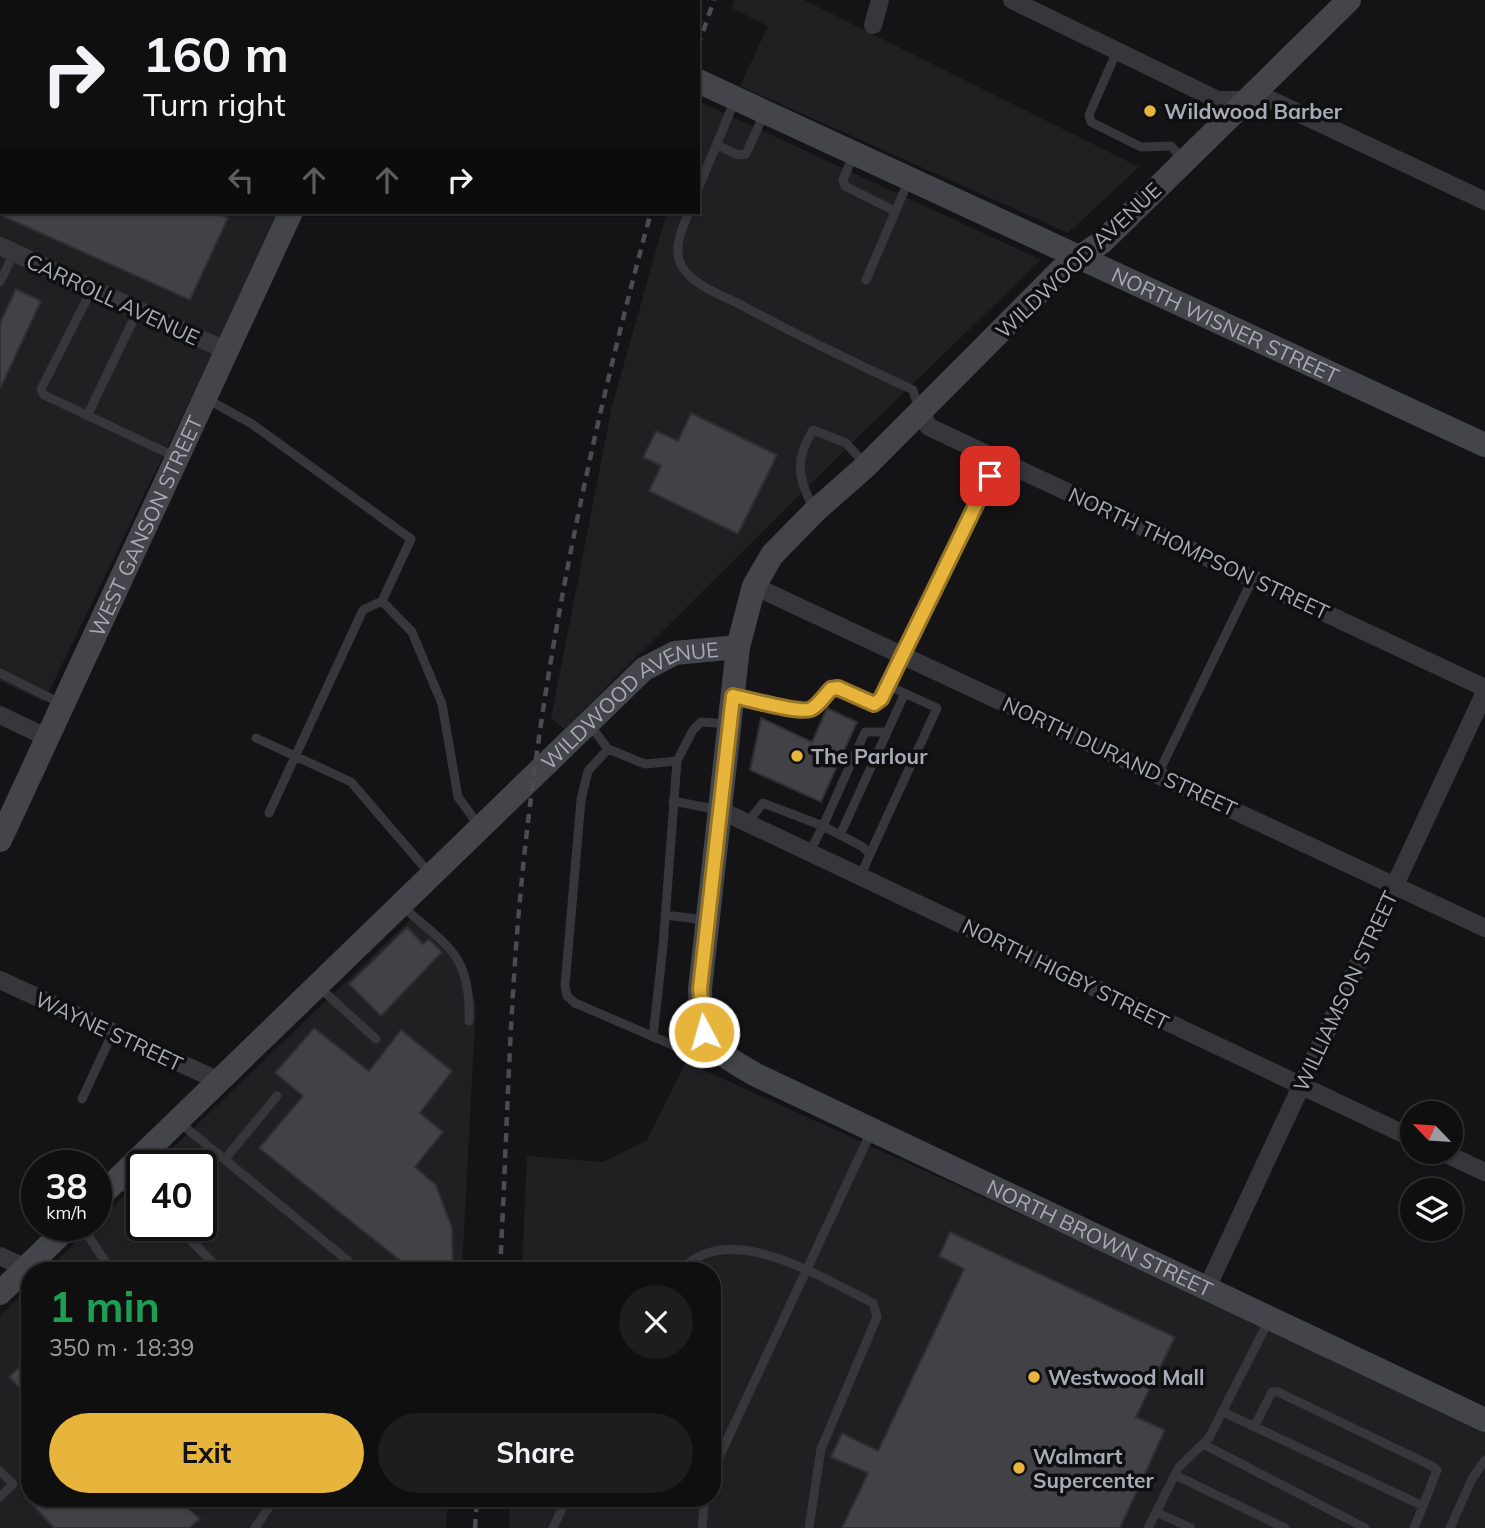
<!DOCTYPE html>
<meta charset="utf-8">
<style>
:root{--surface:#0f0f10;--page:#1d1d1e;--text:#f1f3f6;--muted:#9b9c9f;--line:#2f2f30;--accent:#e7b43c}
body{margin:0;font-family:Mulish,sans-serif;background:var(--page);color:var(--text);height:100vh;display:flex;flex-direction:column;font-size:26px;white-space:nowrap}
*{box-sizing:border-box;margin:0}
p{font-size:23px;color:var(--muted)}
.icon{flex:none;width:38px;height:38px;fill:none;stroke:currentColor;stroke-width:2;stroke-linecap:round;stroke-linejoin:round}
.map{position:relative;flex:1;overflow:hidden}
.side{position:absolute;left:21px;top:1262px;width:700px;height:245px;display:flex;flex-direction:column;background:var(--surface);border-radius:28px;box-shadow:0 2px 5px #0004,0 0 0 2px var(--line)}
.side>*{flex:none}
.top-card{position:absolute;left:0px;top:0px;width:700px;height:214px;box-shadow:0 2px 5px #0004,0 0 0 2px var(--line);background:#0f0f10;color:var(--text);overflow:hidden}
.needle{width:46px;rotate:295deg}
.buttons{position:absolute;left:1400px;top:1101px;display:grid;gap:14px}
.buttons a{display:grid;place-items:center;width:63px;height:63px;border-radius:50%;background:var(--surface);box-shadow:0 2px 5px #0004,0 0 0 2px var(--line);font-size:35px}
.speed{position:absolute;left:21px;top:1150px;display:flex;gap:14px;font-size:35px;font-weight:700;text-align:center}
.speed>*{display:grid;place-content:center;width:91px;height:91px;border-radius:50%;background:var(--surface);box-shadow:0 2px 5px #0004,0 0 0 2px var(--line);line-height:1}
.speed small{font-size:18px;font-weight:400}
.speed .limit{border:4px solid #111;border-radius:10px;background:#fff;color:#111}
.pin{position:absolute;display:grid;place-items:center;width:60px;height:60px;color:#fff;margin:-30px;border-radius:14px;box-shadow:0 4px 10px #0006}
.me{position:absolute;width:77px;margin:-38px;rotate:354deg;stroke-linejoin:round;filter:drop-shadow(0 0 5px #0008)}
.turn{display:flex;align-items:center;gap:24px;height:147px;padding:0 28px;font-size:32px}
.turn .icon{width:91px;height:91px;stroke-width:2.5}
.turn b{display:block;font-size:49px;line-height:60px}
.lanes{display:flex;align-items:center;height:66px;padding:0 28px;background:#0003;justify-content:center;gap:35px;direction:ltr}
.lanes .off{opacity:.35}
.round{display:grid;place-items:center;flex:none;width:74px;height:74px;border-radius:37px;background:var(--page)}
.overview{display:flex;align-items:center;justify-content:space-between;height:119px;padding:0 28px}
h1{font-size:42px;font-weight:700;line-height:52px;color:#1e9e55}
.primary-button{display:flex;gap:14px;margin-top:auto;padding:14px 28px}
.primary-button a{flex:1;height:80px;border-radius:42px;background:var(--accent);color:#111;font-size:28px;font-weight:700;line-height:80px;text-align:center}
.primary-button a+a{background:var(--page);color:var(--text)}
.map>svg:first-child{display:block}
.built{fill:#202023}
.building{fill:#414146;stroke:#2f2e32;stroke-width:2}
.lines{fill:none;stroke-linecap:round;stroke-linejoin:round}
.lane{stroke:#36363b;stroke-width:9}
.street{stroke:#36363b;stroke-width:18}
.secondary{stroke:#44454b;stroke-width:24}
.rail{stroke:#4b4c52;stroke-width:4.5;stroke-dasharray:9 7;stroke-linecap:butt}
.route-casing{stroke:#967527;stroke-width:18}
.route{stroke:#e7b43c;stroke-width:12}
.poi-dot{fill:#e7b43c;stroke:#0f0f11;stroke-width:2.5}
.labels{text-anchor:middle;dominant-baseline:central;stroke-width:7;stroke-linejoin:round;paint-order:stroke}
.poi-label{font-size:21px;font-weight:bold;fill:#a7abb5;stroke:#0f0f11;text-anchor:start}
.street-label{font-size:21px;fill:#a7abb5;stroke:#0f0f11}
</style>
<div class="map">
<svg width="1485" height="1528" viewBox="0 0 1485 1528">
<rect width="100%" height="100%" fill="#141416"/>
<path class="built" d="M734,0H804L1139,167L1068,233L740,86L768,26L732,8Z
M0,8L2,212H281L44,702L0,681Z
M698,101L1041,260L862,433L564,729L551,718L612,406L667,212H698Z
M411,919L455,953L476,1004L462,1270H47L142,1178V1225H201V1166L155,1165Z
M686,1062L1485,1426V1528H509L510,1498H712V1270H522L527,1156L603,1162L647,1140Z
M30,1287V1498H448L446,1528H0V1316Z"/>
<path class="building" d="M0,212H215L228,218L190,300L0,215Z
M16,289L41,301L0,389V323Z
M691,413L777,455L738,534L649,491L661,466L643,457L656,431L678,441Z
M827,708L857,722L821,802L750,770L761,718L812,742Z
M407,927L423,944L429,939L442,952L381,1016L349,984Z
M314,1028L369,1071L401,1030L452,1071L420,1113L443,1132L415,1167L436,1185L452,1228L453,1270H412L259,1148L303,1096L275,1073Z
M950,1232L1175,1337L1136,1417L1165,1430L1120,1528H842L868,1473L831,1457L842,1433L878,1451L964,1269L939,1256Z
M30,1357V1399L9,1377Z
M26,1498H176L200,1519L189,1528H54Z"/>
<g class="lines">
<path class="lane" d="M336,0L340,2
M200,2L201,0
M1117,51L1089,115L1091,122L1141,147L1171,146L1183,160
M717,145L738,155L746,154L764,114
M853,156L843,180L845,186L895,211
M698,189L735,100
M689,212C681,231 670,254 686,272C698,287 724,296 741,305C797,335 855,363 913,390L919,410
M866,280L908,182
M0,282L14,253
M92,289L41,389L44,395L176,457
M207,399L252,424L411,539L382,601L363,610L269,813
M87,416L138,310
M814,509C798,479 794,460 813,430L846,443L865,464
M382,601L412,632L442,704L458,797L480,827
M0,673L62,704
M735,697C750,699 801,715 811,709C818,705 825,695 831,689L838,688L874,704L882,699L997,459
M590,725L608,749
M256,738L351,782L431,875
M1158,774L1253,578
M673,801L719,810
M747,823L763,803L823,826L810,851
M840,835L905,693
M870,854L937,708L887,685
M861,875L870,854L863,847L823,826L865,732H887
M402,906C448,947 471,954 469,1021
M665,915L705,920
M319,987L376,1039
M653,1037L663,946L677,761
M715,1052H689L575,1003L567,996L565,986L581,800L588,771L608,749L645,764L677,761L693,730L701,722L729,724
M82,1099L113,1032
M179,1122L359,1270
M225,1159L277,1096
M117,1182L142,1199
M81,1225L111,1270
M176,1225L220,1270
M681,1270C730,1218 821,1278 873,1303L877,1317L821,1449L809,1528
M1223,1412L1423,1506L1414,1528
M1254,1427L1272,1392H1278L1432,1466L1437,1470L1423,1506
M1203,1444L1365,1528
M0,1471L13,1484L0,1497
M712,1472L871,1132
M1175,1475L1285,1528
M1156,1512L1191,1528
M255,1528L275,1498
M553,1528L567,1498
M702,1528L705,1498
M1148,1528L1179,1467L1209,1438L1269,1320
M1450,1528L1472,1479L1485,1460"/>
<path class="street" d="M4,0L8,2
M1012,0L1218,100H1271L1485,201
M873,25L880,0
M0,246L227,351
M920,411L929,427L1485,688
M754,586L1485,928
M0,715L48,738
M720,810L1412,1138
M0,980L219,1081
M1442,1152L1485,1172
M0,1256L26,1268
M1206,1290L1485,692"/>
<g class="secondary">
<path d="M526,0L530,2"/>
<path id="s1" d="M1349,0L1102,242L1061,270L866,466L815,511L772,555L754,586L738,647L700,989C702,1045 710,1048 756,1075L1485,1420"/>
<path d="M387,2L388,0"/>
<path id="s2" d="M698,81L1485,445"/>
<path id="s3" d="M0,840L291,212"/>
<path id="s4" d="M96,1200L644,669L675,653L738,647"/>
<path d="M0,1293L70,1225"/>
</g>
<path class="rail" d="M698,46L714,0
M500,1270C507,1140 509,1008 522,878C544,653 592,429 651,212
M475,1528L477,1498"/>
</g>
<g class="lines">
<g class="route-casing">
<path id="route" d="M704,1032L700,989L733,696C747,699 802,714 811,709C818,706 825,695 831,689L838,688L874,704L881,699L990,476"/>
</g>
<use href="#route" class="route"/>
</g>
<g class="poi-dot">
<circle cx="1150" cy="111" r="7"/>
<circle cx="797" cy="756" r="7"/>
<circle cx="1034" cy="1377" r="7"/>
<circle cx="1019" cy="1468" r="7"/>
</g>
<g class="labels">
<g class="poi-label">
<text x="1164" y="111">Wildwood Barber</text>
<text x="811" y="756">The Parlour</text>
<text x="1048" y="1377">Westwood Mall</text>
<text x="1033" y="1456">Walmart<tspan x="1033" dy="24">Supercenter</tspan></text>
</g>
<g class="street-label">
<text transform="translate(1078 260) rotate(-43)">WILDWOOD AVENUE</text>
<text transform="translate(113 299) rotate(25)">CARROLL AVENUE</text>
<text stroke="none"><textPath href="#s2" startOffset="581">NORTH WISNER STREET</textPath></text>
<text stroke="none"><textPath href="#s3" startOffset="346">WEST GANSON STREET</textPath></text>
<text transform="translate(1199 553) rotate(25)">NORTH THOMPSON STREET</text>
<text stroke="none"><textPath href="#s4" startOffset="733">WILDWOOD AVENUE</textPath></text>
<text transform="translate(1120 756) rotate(25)">NORTH DURAND STREET</text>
<text transform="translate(1066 974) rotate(26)">NORTH HIGBY STREET</text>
<text transform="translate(1345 991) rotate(-65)">WILLIAMSON STREET</text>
<text transform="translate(109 1031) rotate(25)">WAYNE STREET</text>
<text stroke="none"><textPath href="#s1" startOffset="1736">NORTH BROWN STREET</textPath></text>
</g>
</g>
</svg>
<div class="buttons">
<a><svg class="needle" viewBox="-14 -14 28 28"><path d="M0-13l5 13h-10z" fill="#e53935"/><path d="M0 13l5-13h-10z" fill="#9b9c9f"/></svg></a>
<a><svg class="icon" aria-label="layers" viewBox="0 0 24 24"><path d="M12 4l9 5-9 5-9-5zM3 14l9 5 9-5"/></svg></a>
</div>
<div class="speed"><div>38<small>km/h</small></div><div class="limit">40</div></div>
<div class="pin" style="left:990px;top:476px;background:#d93025"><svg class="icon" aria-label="arrive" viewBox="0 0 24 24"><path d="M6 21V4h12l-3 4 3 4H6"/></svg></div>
<svg class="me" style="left:704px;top:1032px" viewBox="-20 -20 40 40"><circle r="17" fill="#e7b43c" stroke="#fff" stroke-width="3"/><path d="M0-11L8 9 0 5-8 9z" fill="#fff"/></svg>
<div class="top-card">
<div class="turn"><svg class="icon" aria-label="right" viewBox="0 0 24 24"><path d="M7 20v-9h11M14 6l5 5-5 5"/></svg><div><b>160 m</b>Turn right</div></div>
<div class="lanes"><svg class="icon off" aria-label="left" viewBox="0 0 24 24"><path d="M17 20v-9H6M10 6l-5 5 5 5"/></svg><svg class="icon off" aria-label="ahead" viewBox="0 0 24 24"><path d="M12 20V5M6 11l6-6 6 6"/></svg><svg class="icon off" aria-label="ahead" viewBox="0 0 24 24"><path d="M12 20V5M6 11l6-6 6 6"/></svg><svg class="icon" aria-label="right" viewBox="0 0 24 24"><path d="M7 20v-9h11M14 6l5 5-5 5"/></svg></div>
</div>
<section class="side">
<div class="overview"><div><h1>1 min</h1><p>350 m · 18:39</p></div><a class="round"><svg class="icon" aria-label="close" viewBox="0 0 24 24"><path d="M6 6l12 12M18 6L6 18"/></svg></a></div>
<div class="primary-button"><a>Exit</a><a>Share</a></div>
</section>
</div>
